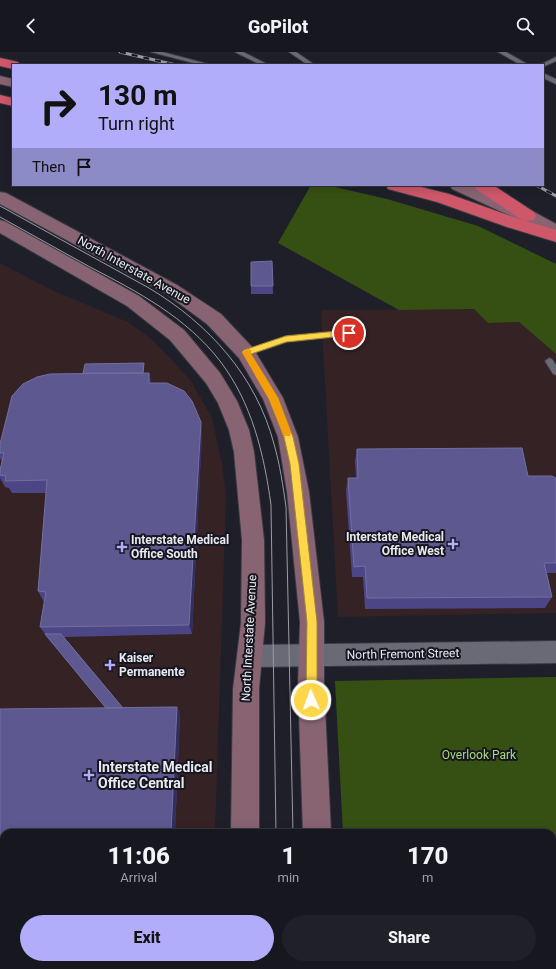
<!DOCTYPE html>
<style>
:root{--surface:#171720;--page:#202029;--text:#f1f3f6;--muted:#9e9fa5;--line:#36363e;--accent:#b1adfa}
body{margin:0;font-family:Roboto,sans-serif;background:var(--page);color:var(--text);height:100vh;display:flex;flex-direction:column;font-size:15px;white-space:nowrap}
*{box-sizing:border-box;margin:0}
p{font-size:13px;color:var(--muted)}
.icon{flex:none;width:22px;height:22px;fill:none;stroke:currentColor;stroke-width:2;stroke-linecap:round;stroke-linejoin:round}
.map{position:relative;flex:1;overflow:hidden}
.details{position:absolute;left:0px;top:777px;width:556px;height:140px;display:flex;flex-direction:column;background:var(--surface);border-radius:12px 12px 0 0;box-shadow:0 2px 10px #0003,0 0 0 1px var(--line)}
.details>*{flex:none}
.hud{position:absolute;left:12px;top:12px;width:532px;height:122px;border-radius:0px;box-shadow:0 2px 10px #0003,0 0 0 1px var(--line);background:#b1adfa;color:#111;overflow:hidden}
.pin{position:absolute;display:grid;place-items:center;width:34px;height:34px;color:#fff;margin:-17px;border:2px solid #fff;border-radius:50%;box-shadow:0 1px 4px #0007}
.me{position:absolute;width:44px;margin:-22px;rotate:358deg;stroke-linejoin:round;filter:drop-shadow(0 0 3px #0008)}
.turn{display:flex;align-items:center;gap:14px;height:84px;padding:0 20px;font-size:18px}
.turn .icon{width:52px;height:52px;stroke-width:2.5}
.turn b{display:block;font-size:28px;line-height:34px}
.then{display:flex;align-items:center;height:38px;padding:0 20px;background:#0003;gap:8px;font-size:15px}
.eta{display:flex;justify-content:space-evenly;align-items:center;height:68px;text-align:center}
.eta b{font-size:24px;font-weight:800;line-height:28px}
.primary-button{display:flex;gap:8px;margin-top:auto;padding:8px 20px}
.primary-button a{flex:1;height:46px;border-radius:24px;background:var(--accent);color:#111;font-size:16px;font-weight:800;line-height:46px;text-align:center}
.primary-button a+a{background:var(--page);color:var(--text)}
header{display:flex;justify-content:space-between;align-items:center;height:52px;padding:0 20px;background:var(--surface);font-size:18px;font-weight:800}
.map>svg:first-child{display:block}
.medical{fill:#352224}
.green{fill:#365014}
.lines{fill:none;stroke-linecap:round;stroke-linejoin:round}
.lane-casing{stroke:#3a3a43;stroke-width:2}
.street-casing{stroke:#3a3a43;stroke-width:2}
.secondary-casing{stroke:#3a3a43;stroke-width:2}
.highway-casing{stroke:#3a3a43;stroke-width:2}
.lane{fill:#6a6a77;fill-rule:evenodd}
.street{fill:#6a6a77;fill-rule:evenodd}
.secondary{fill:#886473;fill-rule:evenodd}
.highway{fill:#cf576a;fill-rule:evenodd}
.tram{stroke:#9b9ba4;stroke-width:1}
.rail-casing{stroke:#9b9ba4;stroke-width:3}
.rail{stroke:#161620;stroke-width:2;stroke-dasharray:6;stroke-linecap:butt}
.wall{fill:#4d4686}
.shaded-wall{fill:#332f5c}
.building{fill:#5e5891;stroke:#736ea0}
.route{fill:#ffd54a;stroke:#a68a30}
.slow{fill:#f59e0b}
.poi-dot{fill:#b1adfa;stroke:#161620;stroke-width:1.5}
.labels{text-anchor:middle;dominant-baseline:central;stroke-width:4;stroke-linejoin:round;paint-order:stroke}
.street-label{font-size:12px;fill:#e9e9f0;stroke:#161620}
.poi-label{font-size:12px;font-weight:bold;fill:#e9e9f0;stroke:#161620;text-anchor:start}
.park-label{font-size:12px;fill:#aada73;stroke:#161620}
.near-poi-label{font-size:14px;font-weight:bold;fill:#e9e9f0;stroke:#161620;text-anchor:start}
</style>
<header><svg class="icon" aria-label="back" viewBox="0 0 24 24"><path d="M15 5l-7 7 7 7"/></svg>GoPilot<svg class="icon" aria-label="search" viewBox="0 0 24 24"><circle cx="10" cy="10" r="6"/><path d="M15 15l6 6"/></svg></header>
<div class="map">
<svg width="556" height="917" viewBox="0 0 556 917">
<rect width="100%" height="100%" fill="#1f1f2a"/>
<path class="medical" d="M0,211L54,239L128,270L151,287L168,304L191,329L212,366L222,412L226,444L215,781H4V913H211V917H0Z
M474,257L488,271L519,270L556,302V561L338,565L321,258Z"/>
<path class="green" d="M311,133H326L387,147L478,174L556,212V302L519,270L488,271L474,257L399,258L278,191Z
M556,625V917H349V913H552V781H343L335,629Z"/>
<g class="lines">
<g class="lane-casing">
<path id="lane" d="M151,0H162L212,13H201Z
M235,0H243L269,13H261Z
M289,0H296L315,13H308Z
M498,0H506L529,13H521Z
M556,5V9L543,15V13H540Z
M543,21L556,27V32L543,26Z
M349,278L352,279L353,281L352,283L287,290L246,304L242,301L243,299L286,284Z
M549,306L552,307L556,313V323L553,322L545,309Z"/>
</g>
<g class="street-casing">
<path id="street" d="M556,589V611L249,615L241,612L237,604L241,596L249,593Z"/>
</g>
<g class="secondary-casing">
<path id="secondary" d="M0,24L13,27V35L0,32Z
M450,133H472L534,160L556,172V185L452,137Z
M0,140L6,141L177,233L221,262L253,296L283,346L298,385L309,440L324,570V633L331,781H303L298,633L300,570L287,440L278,385L263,347L239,306L207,272L165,241L0,152Z
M0,168L6,170L139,244L184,278L220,321L237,349L249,378L254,400L264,488L265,571L259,637V781H231L233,637L241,571L242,488L234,400L229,378L218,351L206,331L170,288L127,254L0,181Z
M228,913H258V917H228Z
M308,913H338L339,917H309Z"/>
</g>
<g class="highway-casing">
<path id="highway" d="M0,6L18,10L20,13H13V17L0,14Z
M0,43L13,46V54L0,51Z
M386,133H413L449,142L519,167L556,178V190L507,175L437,150L388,137Z
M474,133H493L534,160L536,164L534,168L528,169L522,168L476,137Z"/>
</g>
<use href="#lane" class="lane"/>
<use href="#street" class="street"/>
<use href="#secondary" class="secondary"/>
<use href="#highway" class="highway"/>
<path class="tram" d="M0,154L149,236C209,272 256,324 274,392C280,413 283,434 286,455L293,781
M0,165C30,182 60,198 90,215C138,240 186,265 220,309C252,351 264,402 271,453L276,781
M278,913V917
M295,913V917"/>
<g class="rail-casing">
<path id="rail" d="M120,0L176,13
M536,133L556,144"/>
</g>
<use href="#rail" class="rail"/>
</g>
<path class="wall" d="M272,209L273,242H251V234Z
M144,311V321H149L151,331H167L184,339L192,349L201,370L202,382L192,582L64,585L123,656L177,655L180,663L175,781H4V913H23V917H0V657L106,656L47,585L40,575L44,550L38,539L46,441H12L9,436L5,435L0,426V418L2,410L0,406V392L12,344L23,332L37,325L50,322L83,321L85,312Z
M357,397L528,424L556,426V521H547L552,545L545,556L365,557L363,525H352L346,438L348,426H356L355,409Z"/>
<path class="shaded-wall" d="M144,311V315L143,334L142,330Z
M149,321L152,334L149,331Z
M201,370L202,382L192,582L189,573Z
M177,655L180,663L175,781H171Z
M14,913H23V917H14Z"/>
<path class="building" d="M272,209L273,234H251V210Z
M144,311L143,321H83L85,312Z
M149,321V331H167L184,339L192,349L201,370L189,573L40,575L46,540L38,539L47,428L5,429L6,424L0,423V418L4,401H0V392L12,344L23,332L37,325L50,322Z
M522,396L528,424H552L556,426V511H544L552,545L367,546L365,514L354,515L348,426H358L357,397Z
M45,582H61L123,656H106Z
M177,655L171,781H4V913H14V917H0V657Z"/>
<path class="route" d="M349,278L352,279V283L286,290L251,302L278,346L293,385L299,412L317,570V648L315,652L311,653L308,652L306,648L307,570L290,412L284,385L269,347L242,300L244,298L286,284Z"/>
<path class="slow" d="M248,297L251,298V302L278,346L291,381L290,384H284L269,347L242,300Z"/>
<g class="poi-dot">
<path d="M451 486h4v4h4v4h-4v4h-4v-4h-4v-4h4z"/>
<path d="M120 489h4v4h4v4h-4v4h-4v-4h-4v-4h4z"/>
<path d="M108 607h4v4h4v4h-4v4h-4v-4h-4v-4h4z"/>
<path d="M87 717h4v4h4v4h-4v4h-4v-4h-4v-4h4z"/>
</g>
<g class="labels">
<g class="street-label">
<text transform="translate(134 218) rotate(29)">North Interstate Avenue</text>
<text transform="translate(249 586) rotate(-87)">North Interstate Avenue</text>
<text transform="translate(403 602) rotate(-1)">North Fremont Street</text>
</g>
<g class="poi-label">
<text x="444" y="485" text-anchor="end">Interstate Medical<tspan x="444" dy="14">Office West</tspan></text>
<text x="131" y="488">Interstate Medical<tspan x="131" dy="14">Office South</tspan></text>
<text x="119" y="606">Kaiser<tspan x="119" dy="14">Permanente</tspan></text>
</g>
<g class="park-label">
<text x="479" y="703">Overlook Park</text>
</g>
<g class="near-poi-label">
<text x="98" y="715">Interstate Medical<tspan x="98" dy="16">Office Central</tspan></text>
</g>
</g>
</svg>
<div class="pin" style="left:349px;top:281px;background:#d93025"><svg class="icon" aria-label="arrive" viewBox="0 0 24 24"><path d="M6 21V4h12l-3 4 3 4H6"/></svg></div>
<svg class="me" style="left:311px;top:648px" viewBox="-20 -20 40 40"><circle r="17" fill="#ffd54a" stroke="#fff" stroke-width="3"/><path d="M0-11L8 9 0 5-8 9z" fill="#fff"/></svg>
<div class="hud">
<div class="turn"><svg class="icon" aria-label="right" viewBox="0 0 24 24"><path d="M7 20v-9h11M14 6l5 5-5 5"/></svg><div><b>130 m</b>Turn right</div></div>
<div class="then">Then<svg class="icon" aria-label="arrive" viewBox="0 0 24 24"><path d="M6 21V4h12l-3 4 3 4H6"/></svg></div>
</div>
<section class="details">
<div class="eta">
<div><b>11:06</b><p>Arrival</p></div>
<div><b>1</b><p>min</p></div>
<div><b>170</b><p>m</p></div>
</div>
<div class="primary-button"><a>Exit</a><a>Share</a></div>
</section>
</div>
